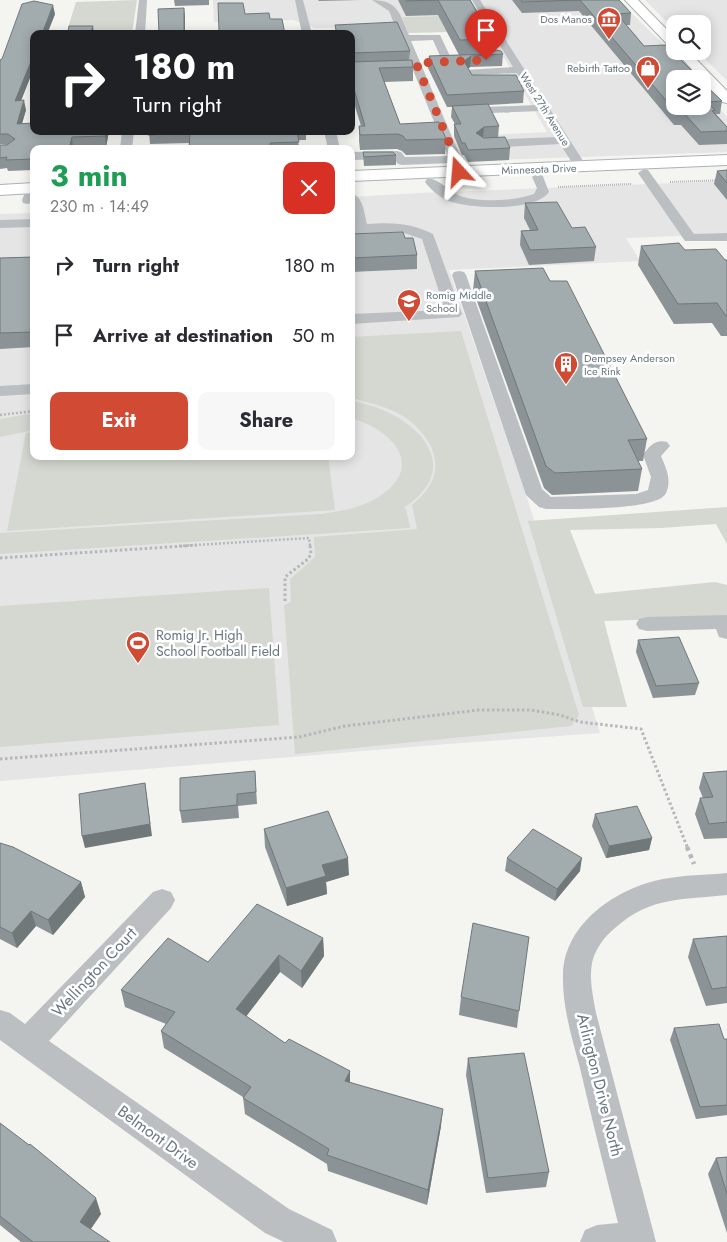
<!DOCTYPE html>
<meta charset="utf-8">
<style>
:root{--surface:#fff;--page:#f7f7f7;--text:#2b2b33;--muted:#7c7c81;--accent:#d04a34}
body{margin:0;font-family:Jost,sans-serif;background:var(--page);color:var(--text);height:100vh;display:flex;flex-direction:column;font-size:19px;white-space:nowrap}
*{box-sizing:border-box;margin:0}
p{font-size:16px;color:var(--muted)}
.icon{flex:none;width:28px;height:28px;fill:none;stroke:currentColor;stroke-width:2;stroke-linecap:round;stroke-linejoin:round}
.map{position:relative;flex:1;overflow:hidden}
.panel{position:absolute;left:30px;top:145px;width:325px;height:315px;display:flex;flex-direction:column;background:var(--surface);border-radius:10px;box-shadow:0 2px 12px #0003}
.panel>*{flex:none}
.top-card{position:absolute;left:30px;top:30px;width:325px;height:105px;border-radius:10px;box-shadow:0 2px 12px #0003;background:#202124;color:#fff;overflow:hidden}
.controls{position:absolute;left:666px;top:15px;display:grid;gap:10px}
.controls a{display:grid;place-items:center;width:45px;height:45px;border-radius:10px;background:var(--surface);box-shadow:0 2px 12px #0003;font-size:25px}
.pin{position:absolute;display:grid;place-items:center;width:42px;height:42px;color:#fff;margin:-51px -21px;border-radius:50% 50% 50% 0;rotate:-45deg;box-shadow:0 0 5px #0007}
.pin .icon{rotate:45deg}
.me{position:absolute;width:55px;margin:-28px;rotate:341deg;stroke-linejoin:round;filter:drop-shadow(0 0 4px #0008)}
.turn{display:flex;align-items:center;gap:18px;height:105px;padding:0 20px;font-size:22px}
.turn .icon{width:65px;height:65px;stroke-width:2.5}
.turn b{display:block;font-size:35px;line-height:42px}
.round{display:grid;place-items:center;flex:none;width:52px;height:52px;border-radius:10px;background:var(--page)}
.headline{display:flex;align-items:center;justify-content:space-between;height:85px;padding:0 20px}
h1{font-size:30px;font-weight:700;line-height:38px;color:#1e9e55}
.primary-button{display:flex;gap:10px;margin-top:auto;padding:10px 20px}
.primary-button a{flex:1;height:58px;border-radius:10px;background:var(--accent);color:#fff;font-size:20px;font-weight:700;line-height:58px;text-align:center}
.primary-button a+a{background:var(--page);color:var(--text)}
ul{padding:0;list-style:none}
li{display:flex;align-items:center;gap:15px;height:70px;padding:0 20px}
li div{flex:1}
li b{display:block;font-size:19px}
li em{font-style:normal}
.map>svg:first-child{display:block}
.built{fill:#e4e5e4}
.green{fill:#d4d8d0}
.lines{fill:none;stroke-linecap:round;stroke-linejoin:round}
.major-casing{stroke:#adb2b4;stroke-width:2}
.path-far3{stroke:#b5b8ba;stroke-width:2;stroke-dasharray:1 1;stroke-linecap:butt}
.path-far2{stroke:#b5b8ba;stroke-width:2.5;stroke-dasharray:2 2;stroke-linecap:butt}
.path-far1{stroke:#b5b8ba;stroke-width:3;stroke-dasharray:2.5 2.5;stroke-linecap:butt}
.path{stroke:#b5b8ba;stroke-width:4.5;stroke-dasharray:4 4;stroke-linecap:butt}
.minor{fill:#bbbfc2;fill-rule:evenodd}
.major{fill:#fff;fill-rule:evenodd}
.wall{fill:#8b9396}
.shaded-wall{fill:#71787a}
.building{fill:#a2abae;stroke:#71787a}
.route{stroke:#d04a34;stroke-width:9;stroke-dasharray:0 16.2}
.labels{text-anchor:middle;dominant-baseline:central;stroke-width:5;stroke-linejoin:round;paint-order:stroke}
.far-poi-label{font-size:11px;fill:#66767e;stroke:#fff;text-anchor:end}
.far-street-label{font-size:11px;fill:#66767e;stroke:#fff}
.poi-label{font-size:14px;fill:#66767e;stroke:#fff;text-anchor:start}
.near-street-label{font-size:16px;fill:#66767e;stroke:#fff}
</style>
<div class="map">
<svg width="727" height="1242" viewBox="0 0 727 1242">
<rect width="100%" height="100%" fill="#f4f4f0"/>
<path class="built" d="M213,0H618L667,48L675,79V106H702L703,89L727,117V152L461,161L451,137L547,132L479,15L397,17L400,27L316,28L293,20L214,22Z
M645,0H727V81L697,51H702V24H675V30Z
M727,181V234L626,238L640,261L449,270L528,501L600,733L447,744L0,781V214L34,213V456H351V197L420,193Z"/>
<path class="green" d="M137,0L132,33L66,34L76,2Z
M475,15L484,31L408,33L402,17Z
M461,331L579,715L571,726L295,754L284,605L291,602L290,579L315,557L314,537L417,529L412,505C417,500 422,496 426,491C447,463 430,436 406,418C393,408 367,402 351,398V337Z
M351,401C407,409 472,462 404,508L406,509L410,528L0,554V533L321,514C341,511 362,508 380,496C427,464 390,429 351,418Z
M34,413V430L0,437V419Z
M34,432V456H328L335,510L7,531L26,433Z
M727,507V544L716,524L661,528L570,530L595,594L715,582L727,585V617L604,621L627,707H583L528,521Z
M269,588L279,725L0,747V606Z"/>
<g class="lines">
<g class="major-casing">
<path id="major" d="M625,0H638L675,38V49L671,48Z
M675,51H688L727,91V103L722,102Z
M727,155V165L351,181V171Z
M34,183V193L0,195V185Z"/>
</g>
<path class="path-far3" d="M670,182L727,180
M558,187L631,184"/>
<path class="path-far2" d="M0,415L34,411
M179,546L309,538L310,546"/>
<path class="path-far1" d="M0,558L199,545
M285,601V577L308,559L311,554L310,545
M0,759L299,737L345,726L479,710H531L560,715L580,722L641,729L688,849"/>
<path class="path" d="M687,847L694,864"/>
<path class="minor" d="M139,0H147L145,34H135Z
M295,0H303L312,34H302Z
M372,0C398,0 400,14 409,35H440L450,56L445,59L440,56L433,40L411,41L464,165L465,172L463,175H455L451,163L402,165L398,164L394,159L351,160V152L397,151L401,152L405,157L448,156L389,11Z
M472,0H480L587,167L585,170H577L560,144L483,148L477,144L483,140L556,137L541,111L462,114L456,111L462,108L536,105L517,73L477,75L480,80L497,81L498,83L497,85C478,89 473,88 465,72L466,70L513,67Z
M122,131H134L132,149H120Z
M324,131H336L340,149H328Z
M644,169L648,170L694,234L727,233V241H685L638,173Z
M538,173L542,174L549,192C535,212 471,209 449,201C439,197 431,190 425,182L427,179C438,177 449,192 460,196C481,203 514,201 534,194L537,188L532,177Z
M32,185L34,186V201L28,204L23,203L22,200L28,186Z
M351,193C364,197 364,214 367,224C390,222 412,223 433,234L462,314L459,317L351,324V314L445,310L422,239L401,232L351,234V226H354L351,215Z
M34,219V227L0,228V220Z
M459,271L464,272L466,275L542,489L551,497L636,494L648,490L651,477L643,455C649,446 656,439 667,442L670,446L661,456C666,468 672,480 666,493C659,511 565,509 546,509L539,507L526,495L452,275L454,272Z
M34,384V394L0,396V386Z
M727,615V639L719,637L716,629L647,631L639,629L636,624L639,619L647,617Z
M727,873V895C682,900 651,896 615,928C604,937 595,949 592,963C589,979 593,997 596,1013L656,1242H580L585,1230L597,1225L618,1223C605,1171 592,1120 580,1068C572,1038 562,1006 563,975C564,923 617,888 663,879C684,875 706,875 727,873Z
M162,889L171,892L175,900L171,908L49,1041L289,1209L332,1230L337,1242H284L265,1233L0,1040V1010L10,1013L25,1024L153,892Z"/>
<use href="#major" class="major"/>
</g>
<path class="wall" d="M174,0H209V5L175,6Z
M318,0H360L319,1Z
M398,0H470L495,42L494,51L503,54L502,66L470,67L468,69L472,75L524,91L523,103L488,105L499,126L498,138H483L510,148L509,160L468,162L464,155H462L454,136V124H455L451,117L452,107H447L428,68L429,56L459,55L438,15L406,16Z
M512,0H619L631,13L630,25H626L644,46L702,82L722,101L720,114H716L727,127V144L699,145L681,125H674L579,11L522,13Z
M55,14L21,100L26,110L22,123L34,131H109L106,147L73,148V149H34V173L33,170L8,171L7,168L0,169V145L8,144H0V61L2,59Z
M335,25L410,51L409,60L413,67V81L384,82L400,124L446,139L445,154L406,155L402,151L397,149L360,150L359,141V126H361L354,103H351V34H336Z
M149,131H306V140H298L299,149H189V143L150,144Z
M363,152L396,155V165L364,166Z
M727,170V200L714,184L717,171Z
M525,203L572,228L596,247L594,261L529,265L520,245L521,231L530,230L524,218Z
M351,234L405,238L417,255V269L351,272Z
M641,246L685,250L727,260V336H721L712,323L674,324L638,265Z
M34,257V347L0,349V258Z
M475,271L550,281L647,439L643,461H638L642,469L638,491L552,495L544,488L473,290Z
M351,283L354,296V311H351Z
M638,640L699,683L695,695L653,698L636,652Z
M255,771L257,804L238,806L239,818L182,823L180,811Z
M727,771V838L704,839L695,814L700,798H703L699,788L703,773Z
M595,814L652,838L649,850L606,858L592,826Z
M264,829L349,875L326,882L327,894L287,906L265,847Z
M0,843L81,882L85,897L53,935L36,926L17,948L0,939Z
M507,858L580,871L555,901L505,871Z
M727,936V1003L706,1006L688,957L693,939Z
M323,938L324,956L302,988L280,972L246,1016L285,1043L350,1071V1082L441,1126L427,1205L328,1171L327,1164L245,1114L243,1097L164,1048L161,1031L166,1024L125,1007L121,990L208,962Z
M461,997L519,1011L517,1028L459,1015Z
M674,1028L724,1039H727V1115L696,1119L670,1040Z
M468,1058L549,1172L546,1187L486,1193L466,1075Z
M0,1123L101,1214L91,1229L110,1242H21L0,1225Z
M727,1157V1233L708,1174L716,1158Z"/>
<path class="shaded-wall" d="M53,5L55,14L47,34H42Z
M184,8L185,16V34H184Z
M93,26L94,34H90Z
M34,54V68L17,111L15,101Z
M471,56L470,67L463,73L464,61Z
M24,100L26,110L19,134L17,124Z
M484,127L483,138L476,133Z
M106,131H109L106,147L105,136Z
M72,137L73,149H69Z
M145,783L152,836L85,848L82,836Z
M652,838L649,850L606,858L609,846Z
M348,858L349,875L326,882L327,894L287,906L286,888L322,865Z
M582,858L580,871L555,901L557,889Z
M81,882L85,897L53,935L48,920Z
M31,911L36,926L17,948L12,933Z
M323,938L324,956L302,988L301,971Z
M279,955L280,972L239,1026L236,1009Z
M350,1071V1088L345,1081Z
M443,1109L441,1126L427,1205L428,1190Z
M96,1198L101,1214L85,1237L80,1222Z"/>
<path class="building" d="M406,0H470L495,42L490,39L460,40L438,0L406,1Z
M521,0H619L631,13L617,14L644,46L666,45L700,79H675V106H702V82L722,101L707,102L715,110L712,111L727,127V131L701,132L683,112H676L580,0L522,2Z
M34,1L53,5L42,34H34V54L15,101L24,100L17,124L34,123V131H106L105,136L72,137L69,149H34V159L6,160L7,157L0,158V145H7L15,139L8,134H0V60L2,59L22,4Z
M218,3H243L245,14L269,13L270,19H282L285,34H159L158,9L184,8V32L219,31Z
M397,22L410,51L351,53V34H337L335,25Z
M69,26H93L90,34H68Z
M496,50L501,51L503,54L471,56L464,61L472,75H516L524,91L447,95L429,56L490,54Z
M412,60L413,67L379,68L400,124L439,122L446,139L406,140L403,136L398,134L360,135L359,126H365L354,89H351V62Z
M488,104L499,126L484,127L476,133L484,138L505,137L510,148L468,150L465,143H462L454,124H461L452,106Z
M149,131H297L299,142L270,143L271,149H189L190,133L148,135Z
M363,152H393L396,155L364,157Z
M727,170V183L717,171Z
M557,202L572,228L585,227L596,247L530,250L521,231L538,230L525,203Z
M403,232L405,238H413L417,255L351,258V234Z
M679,243L685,250L716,249L725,260H727V316H726L717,303L678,304L641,246Z
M34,257V328L33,332L0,333V258Z
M543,268L550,281H567L647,439L628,440L642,469L555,473L546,466L475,271Z
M351,283L354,296L351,297Z
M679,637L699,683L656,686L638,640Z
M255,771L256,792L237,794V805L180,811V778Z
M727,771V822L709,824L700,798L713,797L703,773Z
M145,783L150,824L82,836L79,794Z
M637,806L652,838L609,846L595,814Z
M328,811L348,858L322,865L326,876L286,888L264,829Z
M533,829L582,858L557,889L507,858Z
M0,843L13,847L81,882L48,920L31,911L12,933L0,927Z
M257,904L323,938L301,971L279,955L236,1009L285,1043L289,1039L350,1071L345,1081L443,1109L428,1190L327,1155L329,1149L243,1098L251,1087L161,1031L175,1012L121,990L168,938L208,962Z
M473,923L529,937L519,1011L461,997Z
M727,936V987L712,989L693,939Z
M719,1024L724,1039H727V1105L700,1107L674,1028Z
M524,1053L549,1172L488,1178L468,1058Z
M0,1123L29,1145L30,1144L96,1198L80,1222L110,1242H33L0,1216Z
M727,1157V1194L716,1158Z"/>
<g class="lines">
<path class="route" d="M459,172L458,164L416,63L486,60"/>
</g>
<defs>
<g id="museum-pin" transform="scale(1.25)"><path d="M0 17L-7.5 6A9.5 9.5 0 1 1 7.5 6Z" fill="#d04a34" stroke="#fff"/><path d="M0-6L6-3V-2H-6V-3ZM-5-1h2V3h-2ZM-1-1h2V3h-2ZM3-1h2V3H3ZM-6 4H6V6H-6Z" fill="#fff"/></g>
<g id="shop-pin" transform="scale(1.25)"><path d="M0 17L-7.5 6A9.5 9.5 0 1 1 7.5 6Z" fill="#d04a34" stroke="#fff"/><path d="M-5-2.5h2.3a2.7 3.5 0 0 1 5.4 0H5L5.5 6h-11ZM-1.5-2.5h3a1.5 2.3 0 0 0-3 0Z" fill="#fff"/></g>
<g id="school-pin" transform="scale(1.25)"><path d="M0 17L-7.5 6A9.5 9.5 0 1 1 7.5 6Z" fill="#d04a34" stroke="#fff"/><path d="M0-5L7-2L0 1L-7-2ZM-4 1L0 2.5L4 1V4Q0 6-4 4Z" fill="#fff"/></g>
<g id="building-pin" transform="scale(1.25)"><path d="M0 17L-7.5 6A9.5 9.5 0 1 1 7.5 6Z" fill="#d04a34" stroke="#fff"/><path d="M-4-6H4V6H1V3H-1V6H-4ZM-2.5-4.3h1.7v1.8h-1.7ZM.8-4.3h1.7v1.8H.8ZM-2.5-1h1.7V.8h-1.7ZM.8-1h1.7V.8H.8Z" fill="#fff"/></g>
<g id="stadium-pin" transform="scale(1.25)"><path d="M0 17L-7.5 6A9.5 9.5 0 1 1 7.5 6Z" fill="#d04a34" stroke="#fff"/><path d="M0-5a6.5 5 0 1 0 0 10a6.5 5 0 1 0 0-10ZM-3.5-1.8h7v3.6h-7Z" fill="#fff"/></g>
</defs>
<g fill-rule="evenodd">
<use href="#museum-pin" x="609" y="19"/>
<use href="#shop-pin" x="648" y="68"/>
<use href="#school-pin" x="409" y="301"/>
<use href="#building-pin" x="566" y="364"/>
<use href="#stadium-pin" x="138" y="643"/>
</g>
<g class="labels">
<g class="far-poi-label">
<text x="592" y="19">Dos Manos</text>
<text x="630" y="68">Rebirth Tattoo</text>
<text x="426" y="295" text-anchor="start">Romig Middle<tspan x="426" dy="13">School</tspan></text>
<text x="584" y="358" text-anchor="start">Dempsey Anderson<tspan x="584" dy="13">Ice Rink</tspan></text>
</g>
<g class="far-street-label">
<text transform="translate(545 109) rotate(58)">West 27th Avenue</text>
<text transform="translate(539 169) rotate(-2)">Minnesota Drive</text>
</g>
<g class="poi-label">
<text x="156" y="635">Romig Jr. High<tspan x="156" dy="16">School Football Field</tspan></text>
</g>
<g class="near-street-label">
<text transform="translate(94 972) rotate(-47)">Wellington Court</text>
<text transform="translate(600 1085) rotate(76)">Arlington Drive North</text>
<text transform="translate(158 1137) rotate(36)">Belmont Drive</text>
</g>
</g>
</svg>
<div class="controls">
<a><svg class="icon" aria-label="search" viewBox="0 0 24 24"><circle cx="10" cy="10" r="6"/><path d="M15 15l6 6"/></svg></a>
<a><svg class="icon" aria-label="layers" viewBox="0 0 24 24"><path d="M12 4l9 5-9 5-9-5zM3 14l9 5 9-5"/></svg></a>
</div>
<div class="pin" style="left:486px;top:60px;background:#d93025"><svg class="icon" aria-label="arrive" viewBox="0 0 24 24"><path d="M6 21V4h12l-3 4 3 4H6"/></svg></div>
<svg class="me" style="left:459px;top:172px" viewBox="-20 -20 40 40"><path d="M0-17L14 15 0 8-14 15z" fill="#d04a34" stroke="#fff" stroke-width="4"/></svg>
<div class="top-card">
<div class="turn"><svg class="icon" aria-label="right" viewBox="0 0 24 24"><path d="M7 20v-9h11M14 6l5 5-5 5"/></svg><div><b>180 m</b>Turn right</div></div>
</div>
<section class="panel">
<div class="headline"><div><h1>3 min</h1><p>230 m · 14:49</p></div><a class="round" style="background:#d93025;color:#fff"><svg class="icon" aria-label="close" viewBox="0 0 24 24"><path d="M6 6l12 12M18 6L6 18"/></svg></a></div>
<ul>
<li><svg class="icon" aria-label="right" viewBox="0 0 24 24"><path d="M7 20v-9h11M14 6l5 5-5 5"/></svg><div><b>Turn right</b></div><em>180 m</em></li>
<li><svg class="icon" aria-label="arrive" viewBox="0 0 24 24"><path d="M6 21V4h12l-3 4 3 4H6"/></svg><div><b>Arrive at destination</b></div><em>50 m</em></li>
</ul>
<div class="primary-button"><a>Exit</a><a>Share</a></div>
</section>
</div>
